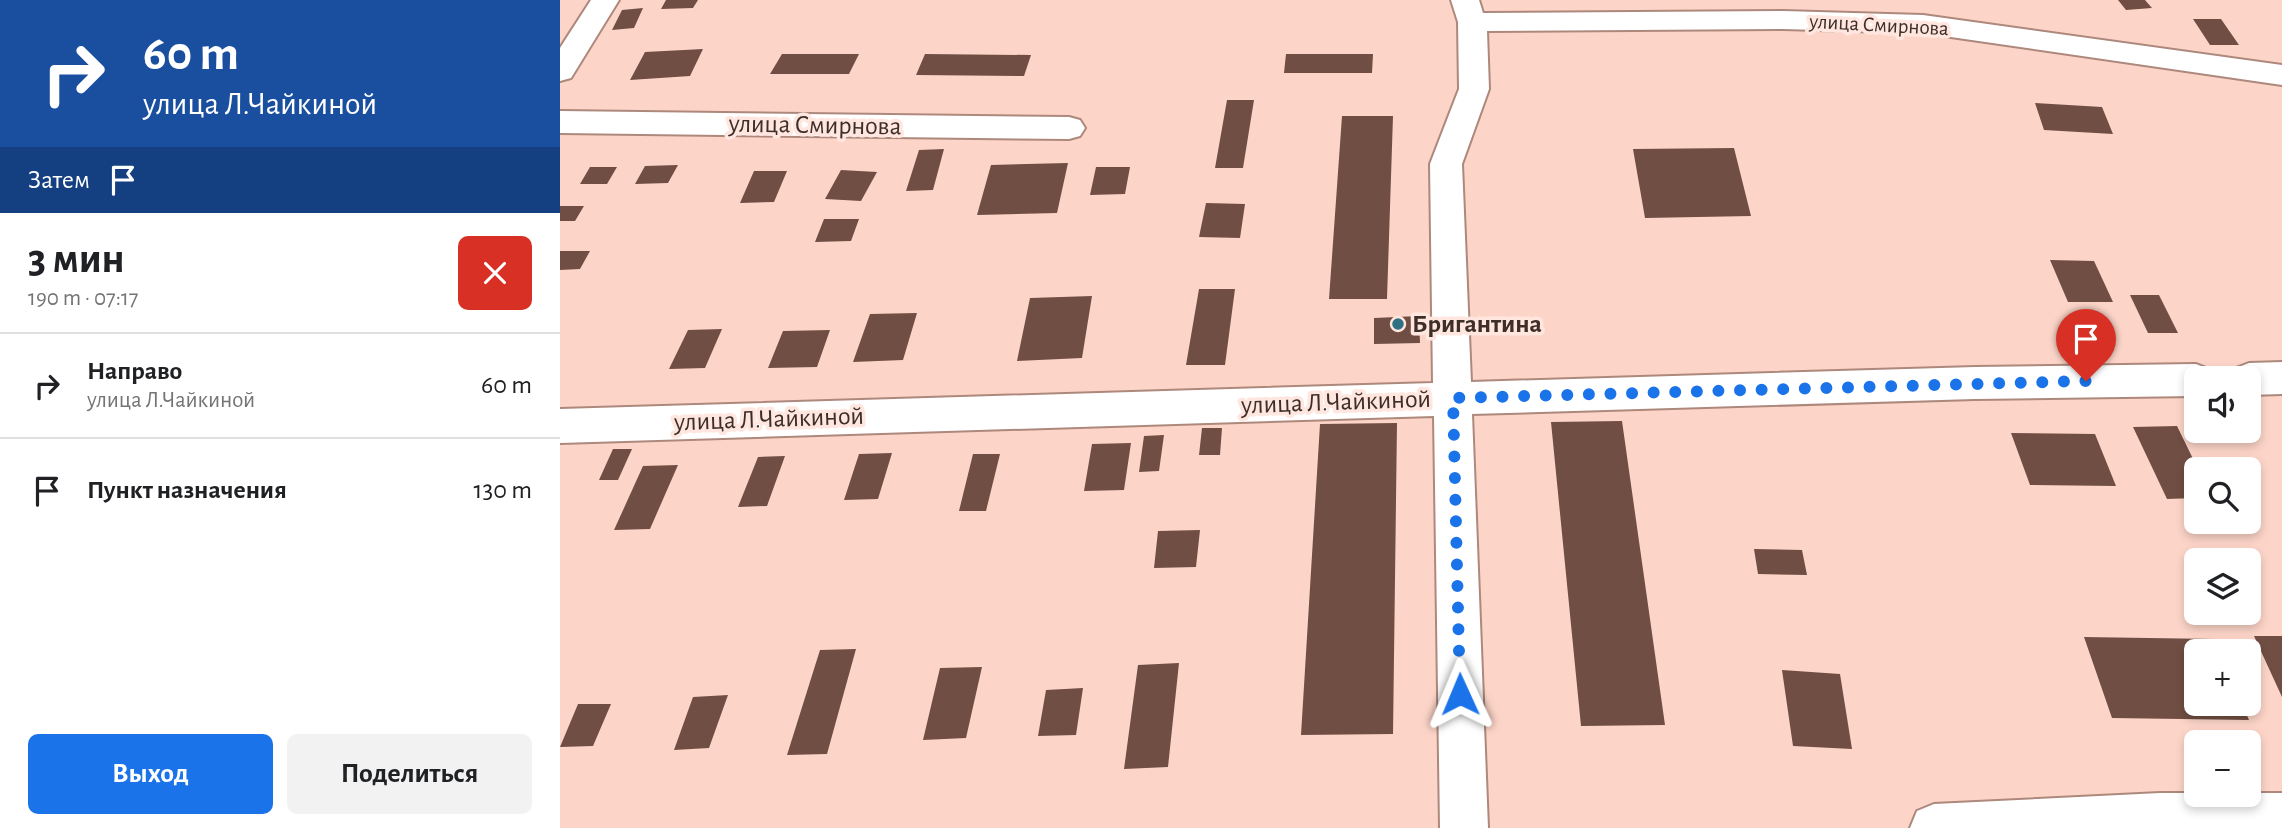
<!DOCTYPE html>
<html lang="ru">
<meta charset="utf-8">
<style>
:root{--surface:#fff;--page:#f2f2f2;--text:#202124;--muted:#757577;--line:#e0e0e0;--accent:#1a73e8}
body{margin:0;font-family:"Alegreya Sans",sans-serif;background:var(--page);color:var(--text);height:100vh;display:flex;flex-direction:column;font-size:26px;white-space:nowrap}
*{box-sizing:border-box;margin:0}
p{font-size:23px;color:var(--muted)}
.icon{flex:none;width:38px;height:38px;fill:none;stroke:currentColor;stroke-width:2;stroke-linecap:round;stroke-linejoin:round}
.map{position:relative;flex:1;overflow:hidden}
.details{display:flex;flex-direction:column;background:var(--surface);width:560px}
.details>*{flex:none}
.banner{background:#1a4fa0;color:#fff;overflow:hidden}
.buttons{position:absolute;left:1624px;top:366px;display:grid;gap:14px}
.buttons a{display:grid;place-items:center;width:77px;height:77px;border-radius:10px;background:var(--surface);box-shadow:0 4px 10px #0003;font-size:35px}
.pin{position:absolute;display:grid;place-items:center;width:60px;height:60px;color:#fff;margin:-72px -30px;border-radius:50% 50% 50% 0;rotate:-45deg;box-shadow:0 0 7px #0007}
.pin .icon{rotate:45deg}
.me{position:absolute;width:77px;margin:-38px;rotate:359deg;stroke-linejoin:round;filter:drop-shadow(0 0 5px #0008)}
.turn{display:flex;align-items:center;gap:24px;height:147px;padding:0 28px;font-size:32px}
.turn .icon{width:91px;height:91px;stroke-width:2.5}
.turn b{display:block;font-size:49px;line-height:60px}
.then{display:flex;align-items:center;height:66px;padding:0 28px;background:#0003;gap:14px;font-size:26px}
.round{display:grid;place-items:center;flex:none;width:74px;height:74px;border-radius:10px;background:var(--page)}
.headline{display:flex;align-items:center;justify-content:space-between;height:119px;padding:0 28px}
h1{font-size:42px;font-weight:600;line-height:52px}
.action{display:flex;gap:14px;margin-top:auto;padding:14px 28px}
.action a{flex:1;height:80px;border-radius:10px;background:var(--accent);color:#fff;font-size:28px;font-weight:600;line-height:80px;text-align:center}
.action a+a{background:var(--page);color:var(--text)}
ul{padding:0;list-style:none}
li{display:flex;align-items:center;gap:21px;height:105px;padding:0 28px;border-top:2px solid var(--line)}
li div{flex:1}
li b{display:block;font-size:26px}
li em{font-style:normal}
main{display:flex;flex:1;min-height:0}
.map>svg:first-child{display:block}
.building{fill:#704e43}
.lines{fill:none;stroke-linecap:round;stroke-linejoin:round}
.minor-casing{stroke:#ad887c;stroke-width:4}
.minor{fill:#fff;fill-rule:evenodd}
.route{stroke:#1a73e8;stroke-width:12;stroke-dasharray:0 21.6}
.poi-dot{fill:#2f7183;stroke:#ffe6de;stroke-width:2.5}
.labels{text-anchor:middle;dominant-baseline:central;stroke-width:7;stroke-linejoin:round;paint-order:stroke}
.far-street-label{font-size:21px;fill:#3e2e29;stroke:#ffe6de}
.street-label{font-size:26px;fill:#3e2e29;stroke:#ffe6de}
.poi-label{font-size:26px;font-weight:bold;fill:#3e2e29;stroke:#ffe6de;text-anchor:start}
</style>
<main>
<section class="details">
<div class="banner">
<div class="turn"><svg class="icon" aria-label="right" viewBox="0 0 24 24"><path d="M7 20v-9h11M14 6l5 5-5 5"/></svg><div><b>60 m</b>улица Л.Чайкиной</div></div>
<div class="then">Затем<svg class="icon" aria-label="arrive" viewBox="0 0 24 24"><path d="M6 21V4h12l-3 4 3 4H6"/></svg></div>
</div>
<div class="headline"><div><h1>3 мин</h1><p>190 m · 07:17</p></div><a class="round" style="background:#d93025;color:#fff"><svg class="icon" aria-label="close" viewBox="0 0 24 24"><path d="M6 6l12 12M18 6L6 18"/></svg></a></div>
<ul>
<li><svg class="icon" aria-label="right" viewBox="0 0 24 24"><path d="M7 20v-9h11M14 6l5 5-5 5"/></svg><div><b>Направо</b><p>улица Л.Чайкиной</p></div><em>60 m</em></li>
<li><svg class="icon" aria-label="arrive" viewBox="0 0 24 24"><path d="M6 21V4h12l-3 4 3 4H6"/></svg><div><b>Пункт назначения</b></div><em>130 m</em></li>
</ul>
<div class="action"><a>Выход</a><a>Поделиться</a></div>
</section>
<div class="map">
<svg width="1722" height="828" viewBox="0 0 1722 828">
<rect width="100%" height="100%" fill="#fdd5c8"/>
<path class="building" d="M106,0H138L133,8L101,9Z
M1558,0H1585L1592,8L1566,10Z
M83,8L74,28L52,30L62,10Z
M1633,19H1661L1679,45H1650Z
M143,49L130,76L70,80L85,52Z
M222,54H299L289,74H210Z
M365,54L471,55L464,76L356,75Z
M726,54H813L812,73H724Z
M667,100H694L683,168H655Z
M1475,103L1542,107L1553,134L1484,130Z
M782,116H833L827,299H769Z
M1174,148L1191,216L1085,218L1073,149Z
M384,149L373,190L346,191L359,150Z
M508,163L497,213L417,215L431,165Z
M118,165L108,183L75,184L85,166Z
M30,167H57L47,184H20Z
M536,167H570L565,194L530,195Z
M281,170L317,172L301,201L265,199Z
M194,171H227L214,202L180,203Z
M646,203L685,204L680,238L639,237Z
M0,206H24L15,221H0Z
M264,219H299L291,241L255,242Z
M0,251H30L20,269L0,270Z
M1490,260L1534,261L1553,302H1508Z
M639,289H675L665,365H626Z
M1570,295H1599L1618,333H1588Z
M532,296L522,358L457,361L470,298Z
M357,313L343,360L293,362L310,314Z
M859,316L860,343L814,344V318Z
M162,329L145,368L109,369L128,330Z
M270,330L257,367L208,368L223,331Z
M1062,421L1105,725L1021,726L991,422Z
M837,423L833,734L741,735L760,424Z
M1617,426L1638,469L1636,498L1607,499L1573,427Z
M642,428H662L660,455H639Z
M1451,433L1535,434L1556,486L1470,485Z
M604,435L599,471L579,472L584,436Z
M571,443L564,490L524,491L532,444Z
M53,449H72L58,480H39Z
M332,453L318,499L284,500L299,454Z
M413,454H440L426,511H399Z
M225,456L207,506L178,507L198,457Z
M118,465L90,529L54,530L83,466Z
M640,530L636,567L594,568L598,531Z
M1194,549L1242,550L1247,575L1198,574Z
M1694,636H1722V697Z
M1524,637L1654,639L1659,651H1636V704H1682L1689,720L1552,718Z
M296,649L267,754L227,755L260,650Z
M619,663L608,767L564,769L578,665Z
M422,667L406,738L363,740L380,668Z
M1222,670L1280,674L1292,749L1233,746Z
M523,688L516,735L478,736L486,690Z
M168,695L149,748L114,750L133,697Z
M18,704H51L33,746L0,747Z"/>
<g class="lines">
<g class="minor-casing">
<path id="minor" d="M31,0H59L11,78L0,81V48Z
M891,0H919L923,13L1223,11L1363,15L1722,65V85L1363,33L1223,29L927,31L929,89L902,164L911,382L1415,367L1636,364L1649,369L1654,378H1636V396L1415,399L912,414L928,828H880L874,416L0,443V409L873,383L870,164L899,89L898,22Z
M0,111L509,117L520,120L525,128L520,136L509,139L0,133Z
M1722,362V394L1689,395V378H1671L1676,368L1689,363Z
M1600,793H1722V828H1350L1357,811L1374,804Z"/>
</g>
<use href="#minor" class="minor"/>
</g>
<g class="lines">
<path class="route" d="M900,694L893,398L1526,381"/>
</g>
<circle class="poi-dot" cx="838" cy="324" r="7"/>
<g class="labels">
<g class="far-street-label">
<text transform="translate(1319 25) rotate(3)">улица Смирнова</text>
</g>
<g class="street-label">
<text transform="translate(255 125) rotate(1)">улица Смирнова</text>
<text transform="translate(776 402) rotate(-2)">улица Л.Чайкиной</text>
<text transform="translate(209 419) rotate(-2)">улица Л.Чайкиной</text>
</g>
<g class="poi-label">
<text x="852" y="324">Бригантина</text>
</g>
</g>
</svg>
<div class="buttons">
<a><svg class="icon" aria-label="sound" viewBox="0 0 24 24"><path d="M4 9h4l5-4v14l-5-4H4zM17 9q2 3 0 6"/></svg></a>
<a><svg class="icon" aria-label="search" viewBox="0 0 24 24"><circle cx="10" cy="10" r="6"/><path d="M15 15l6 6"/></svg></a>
<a><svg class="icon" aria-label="layers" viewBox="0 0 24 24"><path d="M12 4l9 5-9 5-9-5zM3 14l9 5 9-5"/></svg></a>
<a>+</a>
<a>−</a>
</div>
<div class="pin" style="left:1526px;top:381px;background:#d93025"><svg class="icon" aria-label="arrive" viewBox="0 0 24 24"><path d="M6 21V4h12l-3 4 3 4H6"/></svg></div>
<svg class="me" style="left:900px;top:694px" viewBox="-20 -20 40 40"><path d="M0-17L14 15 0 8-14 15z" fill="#1a73e8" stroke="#fff" stroke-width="4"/></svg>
</div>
</main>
